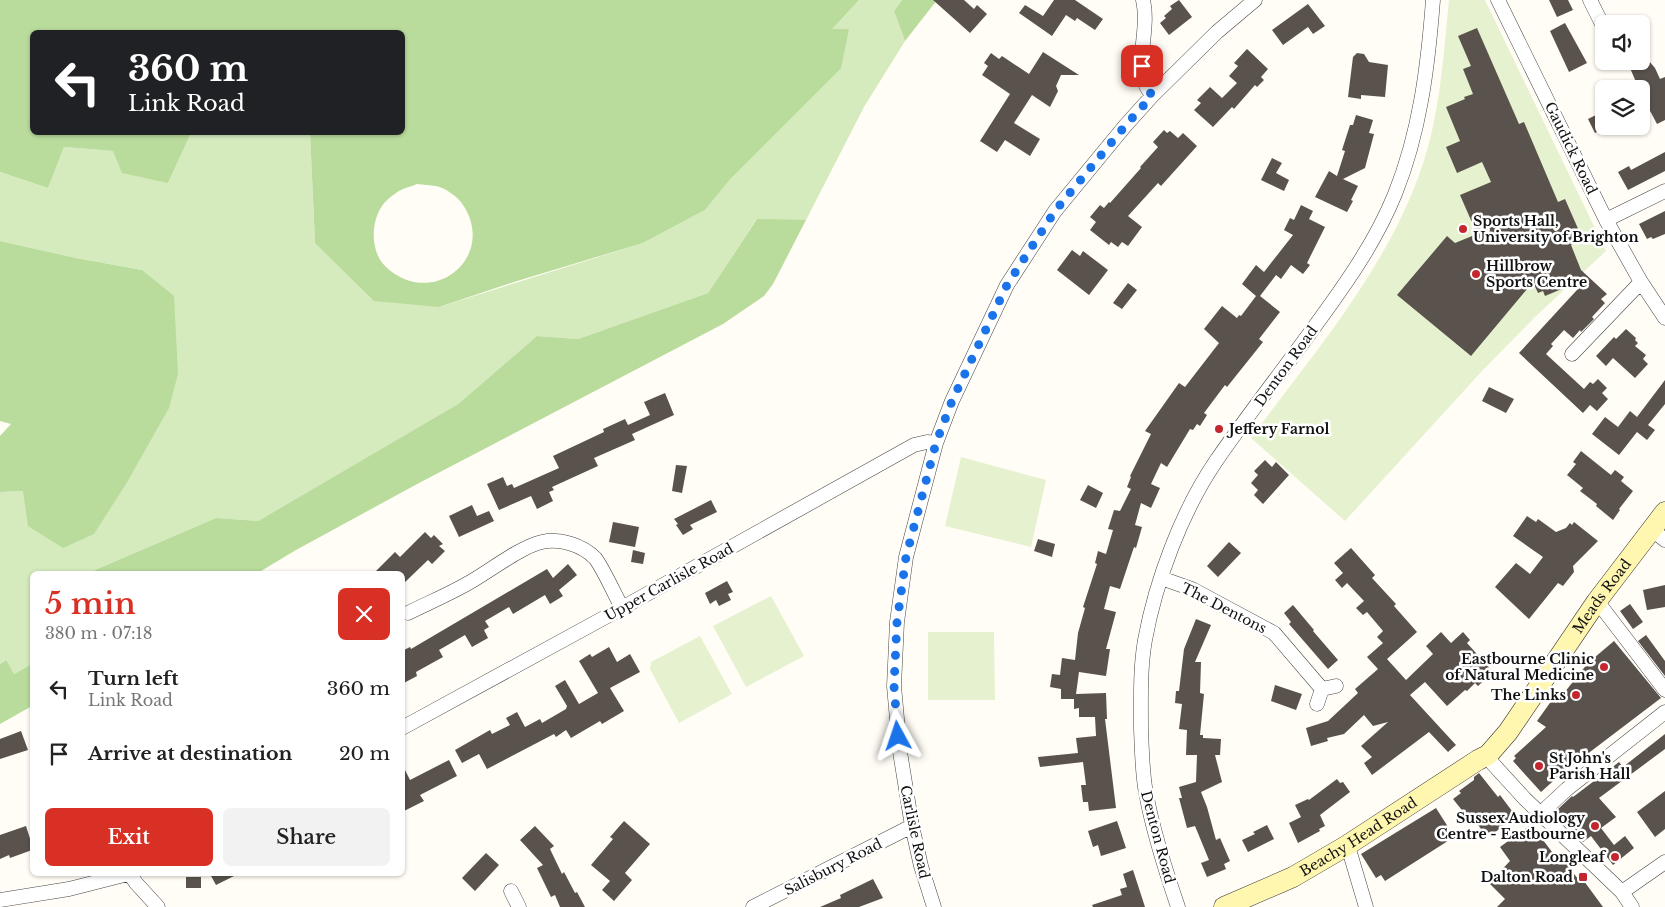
<!DOCTYPE html>
<meta charset="utf-8">
<style>
:root{--surface:#fff;--page:#f2f2f2;--text:#222;--muted:#767676;--accent:#d93025}
body{margin:0;font-family:"Libre Baskerville",serif;background:var(--page);color:var(--text);height:100vh;display:flex;flex-direction:column;font-size:19px;white-space:nowrap}
*{box-sizing:border-box;margin:0}
p{font-size:16px;color:var(--muted)}
.icon{flex:none;width:28px;height:28px;fill:none;stroke:currentColor;stroke-width:2;stroke-linecap:round;stroke-linejoin:round}
.map{position:relative;flex:1;overflow:hidden}
.drawer{position:absolute;left:30px;top:571px;width:375px;height:305px;display:flex;flex-direction:column;background:var(--surface);border-radius:8px;box-shadow:0 1px 4px #0004}
.drawer>*{flex:none}
.hud{position:absolute;left:30px;top:30px;width:375px;height:105px;border-radius:8px;box-shadow:0 1px 4px #0004;background:#202124;color:#fff;overflow:hidden}
.buttons{position:absolute;left:1595px;top:15px;display:grid;gap:10px}
.buttons a{display:grid;place-items:center;width:55px;height:55px;border-radius:8px;background:var(--surface);box-shadow:0 1px 4px #0004;font-size:25px}
.pin{position:absolute;display:grid;place-items:center;width:42px;height:42px;color:#fff;margin:-21px;border-radius:10px;box-shadow:0 2px 8px #0006}
.me{position:absolute;width:55px;margin:-28px;rotate:355deg;stroke-linejoin:round;filter:drop-shadow(0 0 4px #0008)}
.turn{display:flex;align-items:center;gap:18px;height:105px;padding:0 15px;font-size:22px}
.turn .icon{width:65px;height:65px;stroke-width:2.5}
.turn b{display:block;font-size:35px;line-height:42px}
.round{display:grid;place-items:center;flex:none;width:52px;height:52px;border-radius:8px;background:var(--page)}
.summary{display:flex;align-items:center;justify-content:space-between;height:85px;padding:0 15px}
h1{font-size:30px;font-weight:600;line-height:38px;color:var(--accent)}
.primary-button{display:flex;gap:10px;margin-top:auto;padding:10px 15px}
.primary-button a{flex:1;height:58px;border-radius:8px;background:var(--accent);color:#fff;font-size:20px;font-weight:600;line-height:58px;text-align:center}
.primary-button a+a{background:var(--page);color:var(--text)}
ul{padding:0;list-style:none}
li{display:flex;align-items:center;gap:15px;height:65px;padding:0 15px}
li div{flex:1}
li b{display:block;font-size:19px}
li em{font-style:normal}
.map>svg:first-child{display:block}
.green{fill:#d5ebbd}
.forest{fill:#b9dc9c;fill-rule:evenodd}
.pitch{fill:#e6f2cf}
.building{fill:#5a524d}
.lines{fill:none;stroke-linecap:round;stroke-linejoin:round}
.street-casing{stroke:#444;stroke-width:15}
.secondary-casing{stroke:#333;stroke-width:21}
.street{stroke:#fff;stroke-width:14}
.secondary{stroke:#fff6b0;stroke-width:20}
.route{stroke:#1a73e8;stroke-width:9;stroke-dasharray:0 16.2}
.poi-dot{fill:#c4262e;stroke:#fff;stroke-width:2}
.labels{text-anchor:middle;dominant-baseline:central;stroke-width:5;stroke-linejoin:round;paint-order:stroke}
.street-label{font-size:14px;fill:#111;stroke:#fff}
.poi-label{font-size:14px;font-weight:bold;fill:#111;stroke:#fff;text-anchor:end}
</style>
<div class="map">
<svg width="1665" height="907" viewBox="0 0 1665 907">
<rect width="100%" height="100%" fill="#fffdf5"/>
<path class="green" d="M859,0H902L894,11L905,41L864,107L806,220H756L708,293L578,339L537,336L458,404L258,521L216,518L95,570L91,574H32V664L14,674L5,660L0,664V492L24,491L26,505L142,270L76,258L0,241V172L48,188L64,147L113,151L168,183L191,133H310L315,243L439,307L643,243L705,210L848,29H831Z"/>
<path class="forest" d="M0,0H859L832,29H849L841,68L731,178L705,210L643,243L517,281L439,307L374,301L315,243L310,133L402,132V32H32V132L191,133L168,183L122,173L113,151L64,147L48,188L0,172ZM417,184C423,185 430,185 436,186C445,188 455,195 461,202C500,255 433,312 385,266C370,251 371,222 382,206C385,201 392,196 396,193C402,188 411,187 417,184Z
M902,0H937L905,41L894,11Z
M757,219L806,220L773,284L764,296L723,324L419,483L296,550L256,574H91L95,570L216,518L258,521L458,404L537,336L578,339L708,293Z
M0,241L76,258L142,270L174,296L178,374L169,408L126,484L94,534L63,548L28,526L23,491L0,492V436L11,424L0,421Z
M6,660L14,674L32,664V706L0,724V664Z"/>
<path class="pitch" d="M1449,0H1485L1606,251L1536,316L1482,371L1345,521L1251,438C1318,347 1397,258 1428,147C1441,99 1444,49 1449,0Z
M961,457L1046,480L1031,547L945,526Z
M771,596L804,656L746,687L713,626Z
M928,632H994L995,700H928Z
M700,636L732,694L679,723L650,669L651,662Z"/>
<path class="building" d="M933,0H964L974,9L977,5L987,14L970,33Z
M1054,0H1075L1103,19L1095,30L1077,18L1075,21L1066,15L1052,36L1019,13L1025,5L1043,16Z
M1179,0L1192,17L1169,35L1160,23L1166,18L1164,16L1172,9L1170,6Z
M1549,0H1568L1573,10L1557,17Z
M1308,4L1325,26L1313,34L1308,27L1283,45L1272,30Z
M1565,23L1587,63L1569,72L1550,31Z
M1477,28L1519,124L1524,122L1558,202L1565,199L1583,240L1571,245L1581,270L1607,294L1601,299L1605,303L1592,317L1594,319L1581,332L1580,330L1573,338L1564,330L1551,344L1553,346L1546,354L1584,389L1590,382L1593,384L1598,379L1607,388L1602,393L1608,399L1597,411L1590,405L1583,413L1519,353L1588,278L1545,296L1543,291L1538,293L1533,282L1471,356L1397,295L1447,236L1455,243L1477,234L1460,195L1491,182L1482,162L1457,173L1446,147L1460,141L1446,107L1465,99L1464,97L1473,94L1463,69L1471,66L1458,36Z
M1247,49L1268,69L1261,77L1264,80L1257,87L1255,85L1234,109L1232,107L1213,127L1194,110L1201,103L1197,100L1210,87L1222,98L1237,83L1229,76L1238,66L1234,63Z
M1043,52L1079,75H1061L1056,86L1058,91L1050,107L1032,95L1014,123L1040,139L1030,156L1005,140L997,152L980,141L1010,94L982,75L988,66L984,63L991,53L999,59L1002,56L1029,74Z
M1357,53L1364,54L1369,62L1388,65L1385,97L1361,95V99L1348,97L1353,57Z
M1627,61H1649L1655,68L1660,79L1665,77V120L1657,124L1648,107L1641,110V89H1639Z
M1604,111V128L1595,133L1588,119Z
M1356,115L1373,120L1369,133L1374,134L1365,168L1343,179L1358,186L1351,200L1353,201L1347,212L1315,197L1329,171L1337,176L1345,151L1342,150L1350,125H1353Z
M1164,130L1167,133L1170,131L1178,138L1183,133L1197,146L1161,186L1158,183L1128,216L1142,227L1128,246L1122,242L1118,247L1111,242L1109,245L1090,230L1096,222L1090,217L1100,205L1104,208L1109,202L1110,203L1141,168L1140,167L1158,147L1153,142Z
M1665,152V171L1628,190L1618,172L1629,166L1631,170Z
M1272,158L1282,163L1276,173L1289,180L1284,191L1261,180Z
M1301,205L1313,211L1309,219L1325,227L1307,263L1310,265L1303,274L1291,265L1281,279L1276,275L1260,296L1280,312L1259,339L1263,342L1227,387L1225,385L1204,413L1207,415L1200,426L1197,424L1193,430L1190,429L1167,467L1161,463L1151,484L1160,488L1151,508L1141,503L1135,525L1142,527L1136,548L1134,547L1120,589L1110,586L1104,609L1116,612L1106,649H1110L1106,676L1079,672L1076,694L1106,693L1107,719H1105L1116,808L1089,811L1088,802H1083L1081,785H1086L1083,762L1040,767L1038,757L1078,753L1076,738L1096,736L1095,717H1079V708L1074,709V699H1061V689L1050,687L1052,674L1060,675L1062,658L1075,660L1078,633L1085,608L1083,607L1097,564L1095,563L1098,551L1106,554L1113,530L1108,529L1114,510L1120,511L1131,489L1127,487L1131,477L1130,476L1151,434L1145,431L1179,383L1185,387L1219,343L1204,329L1222,306L1237,318L1239,315L1241,316L1256,296L1242,284L1256,265L1264,272L1293,235L1284,230L1290,218L1294,220Z
M1665,211V234L1653,239L1651,237L1647,239L1639,224Z
M1072,250L1080,256L1083,251L1108,270L1089,295L1057,270Z
M1128,283L1137,290L1122,309L1113,303Z
M1626,329L1636,338L1635,340L1638,343L1635,346L1646,355L1643,359L1648,364L1635,378L1613,358L1606,366L1596,356L1614,337L1616,339Z
M1665,380V404L1648,425L1655,430L1647,440L1637,432L1619,455L1592,434L1605,417L1618,427L1630,411L1637,417Z
M1489,387L1514,399L1506,413L1482,401Z
M665,393L674,415L632,434L635,440L594,458L598,466L552,487L554,490L549,492L553,501L537,509L531,496L499,510L487,484L503,477L507,486L512,484L514,488L559,468L553,456L604,432L603,429L625,419L628,425L650,415L644,402Z
M1581,451L1611,475L1615,470L1624,477L1621,481L1633,491L1619,509L1620,510L1613,520L1596,506L1597,504L1580,491L1583,488L1567,475L1576,464L1573,462Z
M1265,460L1272,467L1276,462L1289,475L1263,504L1254,495L1258,490L1251,483L1258,475L1254,471Z
M676,465L687,466L682,493L672,491Z
M1088,485L1103,493L1096,508L1080,500Z
M711,500L717,512L690,525L693,529L683,535L676,525L678,524L674,519Z
M472,505L477,516L489,511L494,521L459,537L449,516Z
M1527,516L1536,522L1538,519L1556,532L1566,528L1570,523L1572,525L1574,522L1598,541L1573,566L1574,572L1563,586L1558,583L1529,619L1495,587L1516,563L1530,574L1543,557L1513,536Z
M613,522L639,527L635,547L609,542Z
M425,532L431,538L434,535L443,544L439,546L445,551L432,564L428,560L402,585V574H373L395,552L400,557Z
M1038,539L1055,544L1052,557L1034,551Z
M1229,542L1241,553L1218,577L1207,566Z
M1351,548L1375,575L1372,578L1396,604L1394,606L1417,632L1387,659L1406,680L1433,654L1426,646L1441,632L1451,643L1463,632L1470,640L1467,643L1493,672L1478,686L1475,683L1467,691L1465,690L1447,706L1425,682L1410,695L1456,745L1448,752L1429,732L1372,775L1364,763L1372,757L1361,746L1388,722L1373,726L1364,715L1344,734L1327,738L1328,741L1311,746L1306,728L1328,721L1358,693L1355,689L1378,669L1367,657L1383,643L1377,637L1383,631L1367,612L1363,615L1356,608L1364,601L1347,583L1342,588L1335,580L1343,573L1334,563Z
M633,550L645,553L643,564L631,562Z
M568,564L577,575L559,590L563,596L550,604L545,595L513,614L509,607L485,621L489,627L484,630L488,638L472,647L465,635L439,650L443,657L416,672L417,676L402,684V651L410,647L411,649L547,569L553,578Z
M727,581L733,592L728,594L731,600L719,606L716,600L710,604L705,593Z
M1665,585V607L1647,610L1643,590Z
M1630,604L1643,622L1633,629L1620,611Z
M1293,605L1314,630L1313,631L1338,660L1328,669L1289,624L1291,622L1284,613Z
M1196,619L1211,625L1195,662H1201L1200,693L1204,694L1200,735H1203V738L1221,739L1220,755H1215L1222,782L1201,792L1207,807L1216,840L1220,838L1230,861L1224,864L1226,869L1207,877L1201,863L1209,860L1195,826L1187,828L1179,798H1182L1179,787L1196,782L1197,755H1186L1187,730L1179,729L1182,704L1175,703L1176,691H1179L1184,649Z
M1646,635L1665,661V676L1638,641Z
M1614,641L1661,698L1561,774L1541,792L1513,761L1516,758L1514,756L1546,727L1537,721L1552,700L1556,703L1588,663Z
M609,647L617,662L630,654L640,672L610,688L624,711L602,724L600,721L571,738L566,730L556,737L554,734L487,769L479,754L462,763L455,750L490,730L492,734L510,725L506,718L517,712L525,727L540,719L542,723L566,709L567,706L555,686L565,680L579,704L598,693L579,661L590,654L592,657Z
M1275,685L1302,694L1296,710L1271,701Z
M21,731L28,750L0,759V739Z
M1665,734V749L1599,798L1616,817L1601,828L1614,845L1625,836L1634,848L1613,865L1591,836L1583,842L1565,825L1556,811L1572,796L1573,797L1619,762L1623,767Z
M449,760L457,776L420,795L424,801L402,812V764L410,780Z
M1479,773L1498,797L1500,795L1515,815L1491,836L1488,832L1485,834L1468,812L1465,814L1453,799L1461,793L1459,791L1474,780V777Z
M1337,779L1340,783L1343,782L1350,792L1320,815L1325,826L1319,829L1320,831L1298,843L1289,823L1301,817L1295,805L1308,799L1309,800Z
M1665,791V829L1655,837L1637,812Z
M1436,808L1450,830L1447,832L1451,839L1385,881L1381,875L1376,878L1361,854Z
M624,821L650,844L625,873L632,880L614,901L602,890L610,881L591,865L613,839L610,837Z
M1117,821L1126,848L1101,856L1098,845L1093,847L1088,831Z
M1267,825L1274,839L1248,852L1242,840L1255,834L1253,832Z
M26,826L32,845V850L10,858L9,855L0,859V835Z
M535,826L554,846L550,849L562,874L564,872L575,893L577,892L585,907H560L555,895L551,897L537,868L543,865L520,840Z
M1529,826L1538,838L1540,836L1558,860L1561,857L1578,879L1581,877L1603,907H1497L1505,899L1489,883L1510,861L1500,847Z
M486,853L499,865L475,891L462,878Z
M1133,870L1145,907H1093L1092,905L1122,895L1120,889L1127,887L1123,874Z
M210,874H238L216,885Z
M186,877H201V888H186Z
M873,879L883,898L859,907H820L841,898L840,895Z"/>
<g class="lines">
<g class="street-casing">
<path id="street" d="M1143,0C1149,26 1138,53 1143,78C1145,84 1148,90 1152,96
M1498,0L1606,220L1641,282L1665,318
M1590,0L1604,28
M1606,220L1665,191
M1572,354L1641,282
M1651,529L1665,540
M1161,578L1192,589L1274,633L1322,689
M1597,601L1665,690
M408,613C426,604 445,596 463,586C485,575 519,547 542,542C560,538 582,545 595,558C603,568 615,595 622,608
M1317,704L1322,689L1336,686
M402,728L622,608L914,445L927,442L936,443
M1488,755L1493,764L1525,799L1622,892L1632,907
M1540,814L1567,789L1665,712
M1346,846L1350,853L1366,907
M130,874L136,883L158,907
M511,891L519,907
M1622,892L1665,862
M0,900L69,889L128,874
M753,907L912,826
M934,907L921,866L912,826L900,752L894,686L897,622L906,557L936,443L952,401L1007,285L1055,211L1125,126L1152,96L1217,32L1255,0
M1178,907C1165,869 1153,832 1146,793C1142,772 1142,750 1141,729C1141,699 1140,668 1145,640C1156,580 1182,511 1216,461C1245,419 1277,378 1307,337C1340,292 1374,246 1395,194C1420,132 1428,66 1433,0"/>
</g>
<g class="secondary-casing">
<g id="secondary">
<path id="s1" d="M1224,907L1293,877L1346,846L1478,760L1488,755L1508,732L1597,601L1665,512"/>
</g>
</g>
<use href="#street" class="street"/>
<use href="#secondary" class="secondary"/>
</g>
<g class="lines">
<path class="route" d="M898,736L894,686L897,622L906,557L936,443L952,401L1007,285L1055,211L1125,126L1152,96L1143,79L1142,66"/>
</g>
<g class="poi-dot">
<circle cx="1463" cy="229" r="5"/>
<circle cx="1476" cy="274" r="5"/>
<circle cx="1219" cy="429" r="5"/>
<circle cx="1604" cy="667" r="5"/>
<circle cx="1576" cy="695" r="5"/>
<circle cx="1539" cy="766" r="5"/>
<circle cx="1595" cy="826" r="5"/>
<circle cx="1615" cy="857" r="5"/>
<rect x="1578" y="872" width="10" height="10" rx="2.5"/>
</g>
<g class="labels">
<g class="street-label">
<text transform="translate(1571 148) rotate(64)">Gaudick Road</text>
<text transform="translate(1286 366) rotate(-54)">Denton Road</text>
<text transform="translate(669 582) rotate(-29)">Upper Carlisle Road</text>
<text stroke="none"><textPath href="#s1" startOffset="501">Meads Road</textPath></text>
<text transform="translate(1224 608) rotate(27)">The Dentons</text>
<text transform="translate(915 832) rotate(78)">Carlisle Road</text>
<text stroke="none"><textPath href="#s1" startOffset="152">Beachy Head Road</textPath></text>
<text transform="translate(1158 837) rotate(75)">Denton Road</text>
<text transform="translate(833 867) rotate(-27)">Salisbury Road</text>
</g>
<g class="poi-label">
<text x="1473" y="221" text-anchor="start">Sports Hall,<tspan x="1473" dy="16">University of Brighton</tspan></text>
<text x="1486" y="266" text-anchor="start">Hillbrow<tspan x="1486" dy="16">Sports Centre</tspan></text>
<text x="1229" y="429" text-anchor="start">Jeffery Farnol</text>
<text x="1594" y="659">Eastbourne Clinic<tspan x="1594" dy="16">of Natural Medicine</tspan></text>
<text x="1566" y="695">The Links</text>
<text x="1549" y="758" text-anchor="start">St John's<tspan x="1549" dy="16">Parish Hall</tspan></text>
<text x="1585" y="818">Sussex Audiology<tspan x="1585" dy="16">Centre - Eastbourne</tspan></text>
<text x="1605" y="857">Longleaf</text>
<text x="1573" y="877">Dalton Road</text>
</g>
</g>
</svg>
<div class="buttons">
<a><svg class="icon" aria-label="sound" viewBox="0 0 24 24"><path d="M4 9h4l5-4v14l-5-4H4zM17 9q2 3 0 6"/></svg></a>
<a><svg class="icon" aria-label="layers" viewBox="0 0 24 24"><path d="M12 4l9 5-9 5-9-5zM3 14l9 5 9-5"/></svg></a>
</div>
<div class="pin" style="left:1142px;top:66px;background:#d93025"><svg class="icon" aria-label="arrive" viewBox="0 0 24 24"><path d="M6 21V4h12l-3 4 3 4H6"/></svg></div>
<svg class="me" style="left:898px;top:736px" viewBox="-20 -20 40 40"><path d="M0-17L14 15 0 8-14 15z" fill="#1a73e8" stroke="#fff" stroke-width="4"/></svg>
<div class="hud">
<div class="turn"><svg class="icon" aria-label="left" viewBox="0 0 24 24"><path d="M17 20v-9H6M10 6l-5 5 5 5"/></svg><div><b>360 m</b>Link Road</div></div>
</div>
<section class="drawer">
<div class="summary"><div><h1>5 min</h1><p>380 m · 07:18</p></div><a class="round" style="background:#d93025;color:#fff"><svg class="icon" aria-label="close" viewBox="0 0 24 24"><path d="M6 6l12 12M18 6L6 18"/></svg></a></div>
<ul>
<li><svg class="icon" aria-label="left" viewBox="0 0 24 24"><path d="M17 20v-9H6M10 6l-5 5 5 5"/></svg><div><b>Turn left</b><p>Link Road</p></div><em>360 m</em></li>
<li><svg class="icon" aria-label="arrive" viewBox="0 0 24 24"><path d="M6 21V4h12l-3 4 3 4H6"/></svg><div><b>Arrive at destination</b></div><em>20 m</em></li>
</ul>
<div class="primary-button"><a>Exit</a><a>Share</a></div>
</section>
</div>
